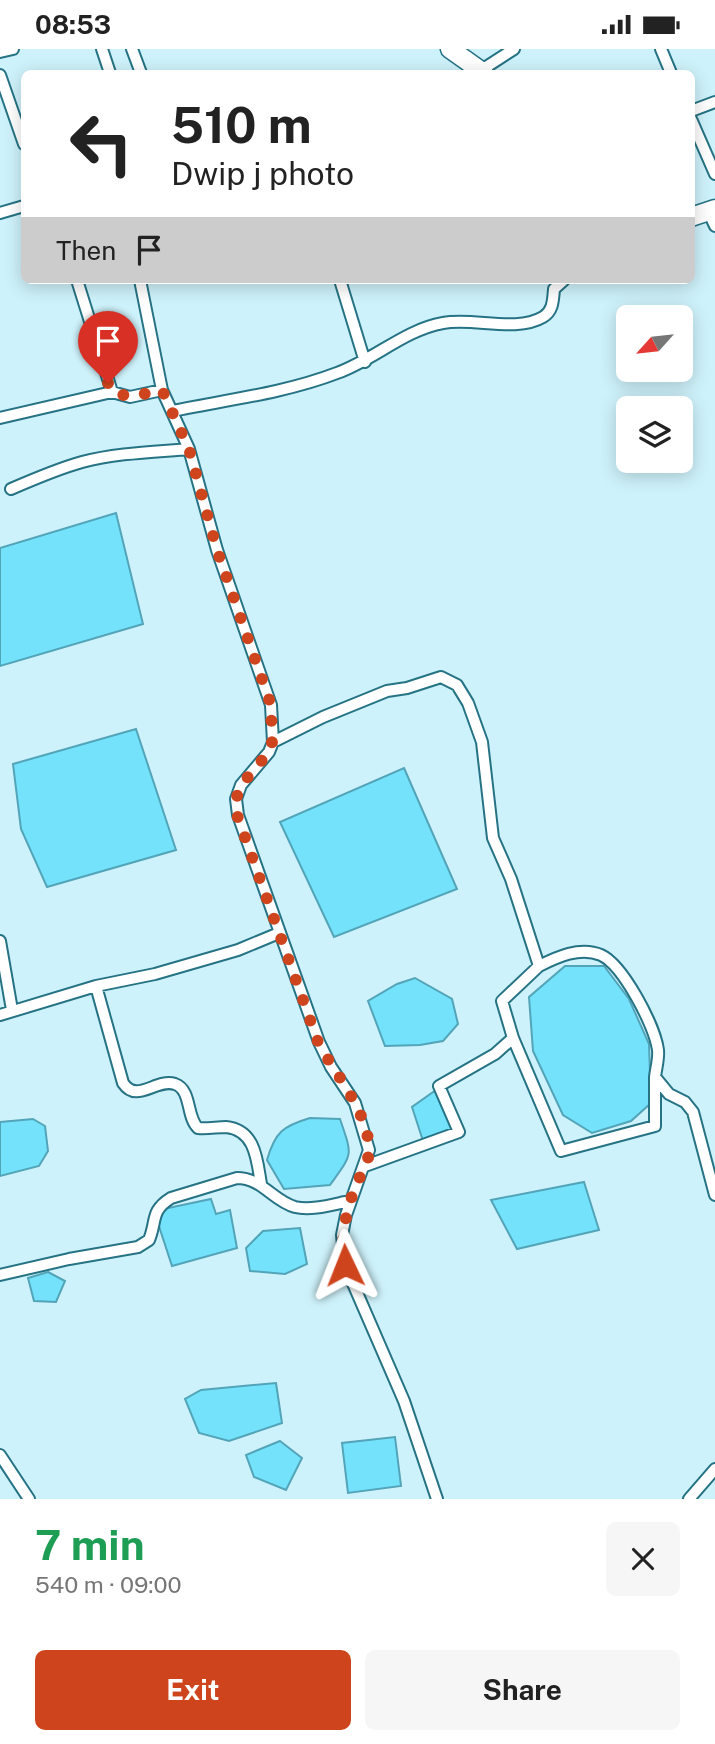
<!DOCTYPE html>
<meta charset="utf-8">
<style>
:root{--surface:#fff;--page:#f6f6f6;--text:#222;--muted:#767676;--accent:#ce451d}
body{margin:0;font-family:"Public Sans",sans-serif;background:var(--page);color:var(--text);height:100vh;display:flex;flex-direction:column;font-size:26px;white-space:nowrap}
*{box-sizing:border-box;margin:0}
p{font-size:23px;color:var(--muted)}
.icon{flex:none;width:38px;height:38px;fill:none;stroke:currentColor;stroke-width:2;stroke-linecap:round;stroke-linejoin:round}
.map{position:relative;height:1450px;overflow:hidden}
.drawer{display:flex;flex-direction:column;background:var(--surface);flex:1}
.drawer>*{flex:none}
.guide{position:absolute;left:21px;top:21px;width:674px;height:214px;border-radius:10px;box-shadow:0 4px 18px #0003;background:#fff;color:var(--text);overflow:hidden}
.needle{width:46px;rotate:243deg}
.tools{position:absolute;left:616px;top:256px;display:grid;gap:14px}
.tools a{display:grid;place-items:center;width:77px;height:77px;border-radius:10px;background:var(--surface);box-shadow:0 4px 18px #0003;font-size:35px}
.pin{position:absolute;display:grid;place-items:center;width:60px;height:60px;color:#fff;margin:-72px -30px;border-radius:50% 50% 50% 0;rotate:-45deg;box-shadow:0 0 7px #0007}
.pin .icon{rotate:45deg}
.me{position:absolute;width:77px;margin:-38px;rotate:358deg;stroke-linejoin:round;filter:drop-shadow(0 0 5px #0008)}
.turn{display:flex;align-items:center;gap:24px;height:147px;padding:0 35px;font-size:32px}
.turn .icon{width:91px;height:91px;stroke-width:2.5}
.turn b{display:block;font-size:49px;line-height:60px}
.then{display:flex;align-items:center;height:66px;padding:0 35px;background:#0003;gap:14px;font-size:26px}
.round{display:grid;place-items:center;flex:none;width:74px;height:74px;border-radius:10px;background:var(--page)}
.headline{display:flex;align-items:center;justify-content:space-between;height:119px;padding:0 35px}
h1{font-size:42px;font-weight:700;line-height:52px;color:#1e9e55}
.primary-button{display:flex;gap:14px;margin-top:auto;padding:14px 35px}
.primary-button a{flex:1;height:80px;border-radius:10px;background:var(--accent);color:#fff;font-size:28px;font-weight:700;line-height:80px;text-align:center}
.primary-button a+a{background:var(--page);color:var(--text)}
.status{display:flex;justify-content:space-between;align-items:center;height:49px;padding:0 35px;background:var(--surface);direction:ltr}
.status svg{height:19px;fill:currentColor}
.map>svg:first-child{display:block}
.water{fill:#75e2fc;stroke:#52a4b8;stroke-width:2}
.lines{fill:none;stroke-linecap:round;stroke-linejoin:round}
.street-casing{stroke:#257384;stroke-width:14}
.primary-casing{stroke:#257384;stroke-width:21}
.street{stroke:#fff;stroke-width:10}
.primary{stroke:#fff;stroke-width:18}
.route{stroke:#ce451d;stroke-width:12;stroke-dasharray:0 21.6}
</style>
<div class="status"><b>08:53</b><svg viewBox="0 0 49 12"><path d="M0 12V9h3v3zM5 12V6h3v6zM10 12V3h3v9zM15 12V0h3v12zM26 1h20v11H26zM47 4h2v5h-2z"/></svg></div>
<div class="map">
<svg width="715" height="1450" viewBox="0 0 715 1450">
<rect width="100%" height="100%" fill="#cef2fb"/>
<path class="water" d="M116,464L143,575L0,617V499Z
M136,680L176,801L47,838L21,780L13,715Z
M404,719L457,840L334,888L280,773Z
M565,917H604L629,950L649,995L651,1054L631,1072L592,1084L563,1066L533,1002L529,948Z
M415,929L452,950L458,975L443,992L420,996L385,997L368,952L397,935Z
M436,1041L457,1084L424,1095L412,1058Z
M310,1069L340,1070C353,1108 353,1104 330,1136L284,1140L267,1111C275,1083 283,1077 310,1069Z
M33,1070L45,1077L48,1102L39,1117L0,1127V1073Z
M584,1133L599,1181L517,1200L491,1151Z
M211,1150L216,1165L230,1161L237,1199L172,1217L154,1162Z
M300,1179L307,1215L285,1225L250,1222L246,1199L263,1182Z
M48,1223L65,1232L56,1253L34,1252L28,1229Z
M276,1334L282,1374L229,1392L199,1384L185,1350L201,1341Z
M395,1388L401,1437L348,1444L342,1394Z
M280,1392L302,1409L286,1441L254,1428L246,1406Z"/>
<g class="lines">
<g class="street-casing">
<path id="street" d="M102,0L110,24
M132,0L141,24
M661,0L671,24
M0,3L13,0
M480,22L514,0
M0,26L24,95
M691,62L715,53
M691,70L715,125
M708,162L715,177
M0,164L24,157
M77,231L112,343L130,348L162,341
M140,231L162,341L189,400L217,501L271,656L273,693L269,703L241,736L236,750L238,766L319,993L331,1018L355,1054L369,1101L346,1166L342,1186L345,1216L404,1352L437,1450
M340,231L365,313
M172,362C226,351 285,344 337,324C374,311 404,281 443,274C473,268 516,284 543,268C553,262 553,252 554,240L564,231
M0,369L112,343
M11,440C34,430 57,420 82,413C116,404 153,403 189,400
M273,693L323,668L387,642L407,639L441,628L457,636L468,654L482,693L493,789L511,830L539,917C557,908 580,897 601,906C623,916 655,977 658,1001C659,1010 656,1019 655,1028L669,1045L685,1053L693,1063L715,1146
M0,892L12,961
M96,937L123,1034C137,1055 156,1029 175,1035C192,1041 186,1068 198,1079C207,1080 217,1078 226,1078C256,1081 257,1112 261,1135
M0,966L96,937L155,925L238,901L279,884
M513,989L561,1102L655,1077V1028
M365,1117L459,1083L439,1037L495,1005L513,989L502,952L539,917
M0,1226L69,1210L138,1198L149,1191C157,1172 150,1162 171,1149L237,1129C262,1129 273,1152 295,1158C312,1162 334,1155 350,1152
M0,1406L29,1450
M689,1450L715,1420"/>
</g>
<g class="primary-casing">
<path id="primary" d="M450,0L484,24
M691,168L715,160"/>
</g>
<use href="#street" class="street"/>
<use href="#primary" class="primary"/>
</g>
<g class="lines">
<path class="route" d="M108,334L112,343C129,350 144,345 162,341L189,400L217,501L271,656L272,694L269,703L241,736L236,750L237,766L318,993C335,1025 369,1064 369,1101C369,1113 361,1125 356,1136C346,1162 340,1187 345,1216"/>
</g>
</svg>
<div class="tools">
<a><svg class="needle" viewBox="-14 -14 28 28"><path d="M0-13l5 13h-10z" fill="#e53935"/><path d="M0 13l5-13h-10z" fill="#767676"/></svg></a>
<a><svg class="icon" aria-label="layers" viewBox="0 0 24 24"><path d="M12 4l9 5-9 5-9-5zM3 14l9 5 9-5"/></svg></a>
</div>
<div class="pin" style="left:108px;top:334px;background:#d93025"><svg class="icon" aria-label="arrive" viewBox="0 0 24 24"><path d="M6 21V4h12l-3 4 3 4H6"/></svg></div>
<svg class="me" style="left:345px;top:1216px" viewBox="-20 -20 40 40"><path d="M0-17L14 15 0 8-14 15z" fill="#ce451d" stroke="#fff" stroke-width="4"/></svg>
<div class="guide">
<div class="turn"><svg class="icon" aria-label="left" viewBox="0 0 24 24"><path d="M17 20v-9H6M10 6l-5 5 5 5"/></svg><div><b>510 m</b>Dwip j photo</div></div>
<div class="then">Then<svg class="icon" aria-label="arrive" viewBox="0 0 24 24"><path d="M6 21V4h12l-3 4 3 4H6"/></svg></div>
</div>
</div>
<section class="drawer">
<div class="headline"><div><h1>7 min</h1><p>540 m · 09:00</p></div><a class="round"><svg class="icon" aria-label="close" viewBox="0 0 24 24"><path d="M6 6l12 12M18 6L6 18"/></svg></a></div>
<div class="primary-button"><a>Exit</a><a>Share</a></div>
</section>
